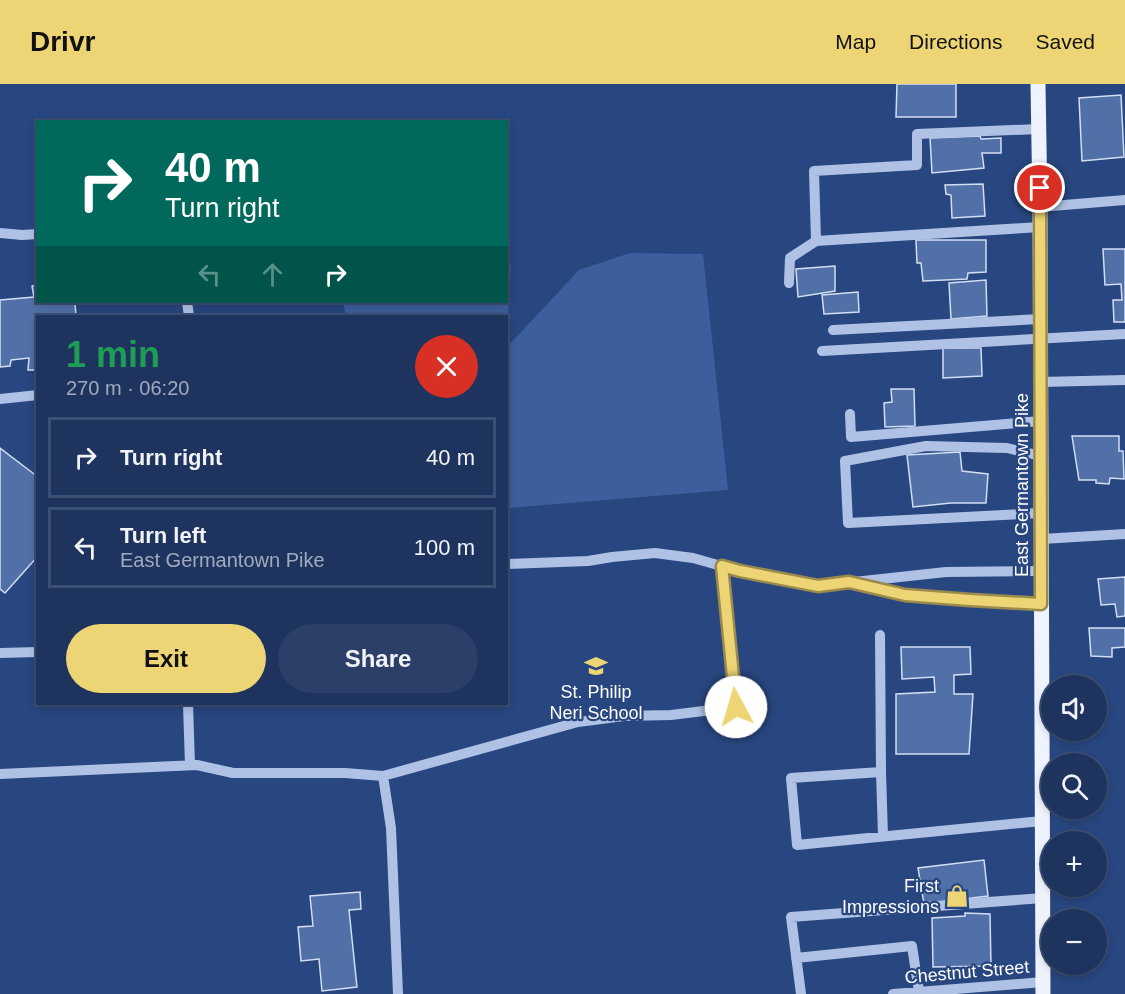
<!DOCTYPE html>
<meta charset="utf-8">
<style>
:root{--surface:#1e345f;--page:#2b3f68;--text:#f1f3f6;--muted:#a1aabd;--line:#3c4f74;--accent:#edd575}
body{margin:0;font-family:Helvetica,sans-serif;background:var(--page);color:var(--text);height:100vh;display:flex;flex-direction:column;font-size:22px;white-space:nowrap}
*{box-sizing:border-box;margin:0}
p{font-size:20px;color:var(--muted)}
.icon{flex:none;width:33px;height:33px;fill:none;stroke:currentColor;stroke-width:2;stroke-linecap:round;stroke-linejoin:round}
.map{position:relative;flex:1;overflow:hidden}
.sheet{position:absolute;left:36px;top:231px;width:472px;height:390px;display:flex;flex-direction:column;background:var(--surface);border-radius:0px;box-shadow:0 3px 9px #0003,0 0 0 2px var(--line)}
.sheet>*{flex:none}
.top-card{position:absolute;left:36px;top:36px;width:472px;height:183px;border-radius:0px;box-shadow:0 3px 9px #0003,0 0 0 2px var(--line);background:#00695c;color:#fff;overflow:hidden}
.fabs{position:absolute;left:1041px;top:591px;display:grid;gap:12px}
.fabs a{display:grid;place-items:center;width:66px;height:66px;border-radius:50%;background:var(--surface);box-shadow:0 3px 9px #0003,0 0 0 2px var(--line);font-size:30px}
.pin{position:absolute;display:grid;place-items:center;width:51px;height:51px;color:#fff;margin:-26px;border:3px solid #fff;border-radius:50%;box-shadow:0 2px 6px #0007}
.me{position:absolute;width:66px;margin:-33px;rotate:354deg;stroke-linejoin:round;filter:drop-shadow(0 0 4px #0008)}
.turn{display:flex;align-items:center;gap:21px;height:126px;padding:0 30px;font-size:27px}
.turn .icon{width:78px;height:78px;stroke-width:2.5}
.turn b{display:block;font-size:42px;line-height:51px}
.lanes{display:flex;align-items:center;height:57px;padding:0 30px;background:#0003;justify-content:center;gap:30px;direction:ltr}
.lanes .off{opacity:.35}
.round{display:grid;place-items:center;flex:none;width:63px;height:63px;border-radius:32px;background:var(--page)}
.head{display:flex;align-items:center;justify-content:space-between;height:102px;padding:0 30px}
h1{font-size:36px;font-weight:700;line-height:45px;color:#1e9e55}
.primary-button{display:flex;gap:12px;margin-top:auto;padding:12px 30px}
.primary-button a{flex:1;height:69px;border-radius:36px;background:var(--accent);color:#111;font-size:24px;font-weight:700;line-height:69px;text-align:center}
.primary-button a+a{background:var(--page);color:var(--text)}
ul{padding:0;list-style:none}
li{display:flex;align-items:center;gap:18px;height:81px;margin:0 12px 9px;padding:0 18px;border:3px solid var(--line);border-radius:0px}
li div{flex:1}
li b{display:block;font-size:22px}
li em{font-style:normal}
header{display:flex;align-items:center;gap:36px;box-sizing:border-box;height:84px;padding:0 30px;background:var(--accent);color:#111}
header strong{font-size:28px}
nav{display:flex;gap:33px;margin-inline-start:auto;font-size:21px}
.map>svg:first-child{display:block}
.green{fill:#3d5e9c}
.building{fill:#5170a7;stroke:#d2def4;stroke-width:1.5}
.lines{fill:none;stroke-linecap:round;stroke-linejoin:round}
.minor{stroke:#afc2e5;stroke-width:10}
.major{stroke:#eff3fd;stroke-width:15}
.route-casing{stroke:#9a8a4c;stroke-width:15}
.route{stroke:#edd575;stroke-width:10}
.labels{text-anchor:middle;dominant-baseline:central;stroke-width:4.5;stroke-linejoin:round;paint-order:stroke}
.street-label{font-size:18px;fill:#fff;stroke:#28467f}
.poi-label{font-size:18px;fill:#fff;stroke:#28467f}
</style>
<header>
<strong>Drivr</strong>
<nav><a>Map</a><a>Directions</a><a>Saved</a></nav>
</header>
<div class="map">
<svg width="1125" height="910" viewBox="0 0 1125 910">
<rect width="100%" height="100%" fill="#28467f"/>
<path class="green" d="M630,169L703,170L728,406L507,424V263L579,186Z
M507,181H511L507,247V232H346L343,218H507Z"/>
<path class="building" d="M897,0H956V33H896Z
M1121,11L1124,73L1082,77L1079,14Z
M980,52L981,55L1001,54V69H982L984,84L932,89L930,54Z
M983,100L985,132L952,134L951,111L946,110L945,101Z
M916,156H986V188L968,189L967,195L923,197L921,179H917Z
M1103,165H1125V238H1114L1113,216H1122L1121,200L1105,201Z
M835,182V207L798,213L796,185Z
M986,196L987,232L951,235L949,199Z
M38,201V218H61V220L75,219L76,232H38V286H28L29,274L11,276L10,282L0,283V216L34,213L32,202Z
M858,208L859,228L824,230L822,211Z
M943,264H981L982,292L943,294Z
M891,305H914L915,342L885,343L884,319L892,318Z
M1072,352H1119V367H1123L1124,395L1110,394L1109,400L1096,399V396H1079Z
M0,364L38,393V472L5,509L0,505Z
M960,368L962,387L988,390L986,419H951L913,423L907,371Z
M1125,493V532L1117,533L1115,520L1101,521L1098,495Z
M1089,544H1125V563L1112,564V573L1091,572Z
M901,563H970L971,590L954,591V610H973L969,670H896V610L935,608L934,593L902,595Z
M984,776L988,812L924,820L918,784Z
M360,808L361,825L349,826L357,903L322,907L319,875L301,877L298,843L313,842L310,812Z
M965,829L990,830L991,882L933,883L932,834L965,832Z"/>
<g class="lines">
<path class="minor" d="M1039,45L917,50V81L814,87L816,157L1040,143
M1040,123L1125,116
M0,149L22,151L38,150
M789,199L790,174L816,157
M187,218L189,232
M833,246L1041,235
M822,267L1125,250
M1041,298L1125,296
M0,315L38,311
M850,330L851,353L1041,337
M1041,372L1007,364L926,362L845,377L848,439L1041,429
M1042,455L1125,450
M507,480L588,477L612,473L655,469L693,474L739,487L817,502L946,488L1042,487
M858,501L905,511L970,516L1041,520
M880,551L881,688L791,694L797,761L1042,737
M0,569L38,568
M188,620L190,681
M881,688L883,752
M0,690L197,681L233,689H345L383,692L578,638L624,632L671,631L736,623L722,482
M383,692L391,744L398,910
M796,874L912,862L919,908
M801,910L791,833L1043,814
M893,910L1043,898"/>
<path class="major" d="M1038,0L1040,123L1043,910"/>
</g>
<g class="lines">
<g class="route-casing">
<path id="route" d="M736,623L722,482L740,487L818,502L849,498L905,511L970,516L1041,520L1040,104"/>
</g>
<use href="#route" class="route"/>
</g>
<defs>
<g id="school-bare" transform="scale(1.8)"><path d="M0-5L7-2L0 1L-7-2ZM-4 1L0 2.5L4 1V4Q0 6-4 4Z" fill="#edd575" stroke="#28467f" stroke-width="2.5" paint-order="stroke"/></g>
<g id="shop-bare" transform="scale(1.8)"><path d="M-5-2.5h2.3a2.7 3.5 0 0 1 5.4 0H5L5.5 6h-11ZM-1.5-2.5h3a1.5 2.3 0 0 0-3 0Z" fill="#edd575" stroke="#28467f" stroke-width="2.5" paint-order="stroke"/></g>
</defs>
<g fill-rule="evenodd">
<use href="#school-bare" x="596" y="582"/>
<use href="#shop-bare" x="957" y="812"/>
</g>
<g class="labels">
<g class="street-label">
<text transform="translate(1022 401) rotate(-90)">East Germantown Pike</text>
<text transform="translate(967 888) rotate(-5)">Chestnut Street</text>
</g>
<g class="poi-label">
<text x="596" y="608">St. Philip<tspan x="596" dy="21">Neri School</tspan></text>
<text x="939" y="802" text-anchor="end">First<tspan x="939" dy="21">Impressions</tspan></text>
</g>
</g>
</svg>
<div class="fabs">
<a><svg class="icon" aria-label="sound" viewBox="0 0 24 24"><path d="M4 9h4l5-4v14l-5-4H4zM17 9q2 3 0 6"/></svg></a>
<a><svg class="icon" aria-label="search" viewBox="0 0 24 24"><circle cx="10" cy="10" r="6"/><path d="M15 15l6 6"/></svg></a>
<a>+</a>
<a>−</a>
</div>
<div class="pin" style="left:1040px;top:104px;background:#d93025"><svg class="icon" aria-label="arrive" viewBox="0 0 24 24"><path d="M6 21V4h12l-3 4 3 4H6"/></svg></div>
<svg class="me" style="left:736px;top:623px" viewBox="-20 -20 40 40"><circle r="19" fill="#fff"/><path d="M0-13L10 11 0 6-10 11z" fill="#edd575"/></svg>
<div class="top-card">
<div class="turn"><svg class="icon" aria-label="right" viewBox="0 0 24 24"><path d="M7 20v-9h11M14 6l5 5-5 5"/></svg><div><b>40 m</b>Turn right</div></div>
<div class="lanes"><svg class="icon off" aria-label="left" viewBox="0 0 24 24"><path d="M17 20v-9H6M10 6l-5 5 5 5"/></svg><svg class="icon off" aria-label="ahead" viewBox="0 0 24 24"><path d="M12 20V5M6 11l6-6 6 6"/></svg><svg class="icon" aria-label="right" viewBox="0 0 24 24"><path d="M7 20v-9h11M14 6l5 5-5 5"/></svg></div>
</div>
<section class="sheet">
<div class="head"><div><h1>1 min</h1><p>270 m · 06:20</p></div><a class="round" style="background:#d93025;color:#fff"><svg class="icon" aria-label="close" viewBox="0 0 24 24"><path d="M6 6l12 12M18 6L6 18"/></svg></a></div>
<ul>
<li><svg class="icon" aria-label="right" viewBox="0 0 24 24"><path d="M7 20v-9h11M14 6l5 5-5 5"/></svg><div><b>Turn right</b></div><em>40 m</em></li>
<li><svg class="icon" aria-label="left" viewBox="0 0 24 24"><path d="M17 20v-9H6M10 6l-5 5 5 5"/></svg><div><b>Turn left</b><p>East Germantown Pike</p></div><em>100 m</em></li>
</ul>
<div class="primary-button"><a>Exit</a><a>Share</a></div>
</section>
</div>
